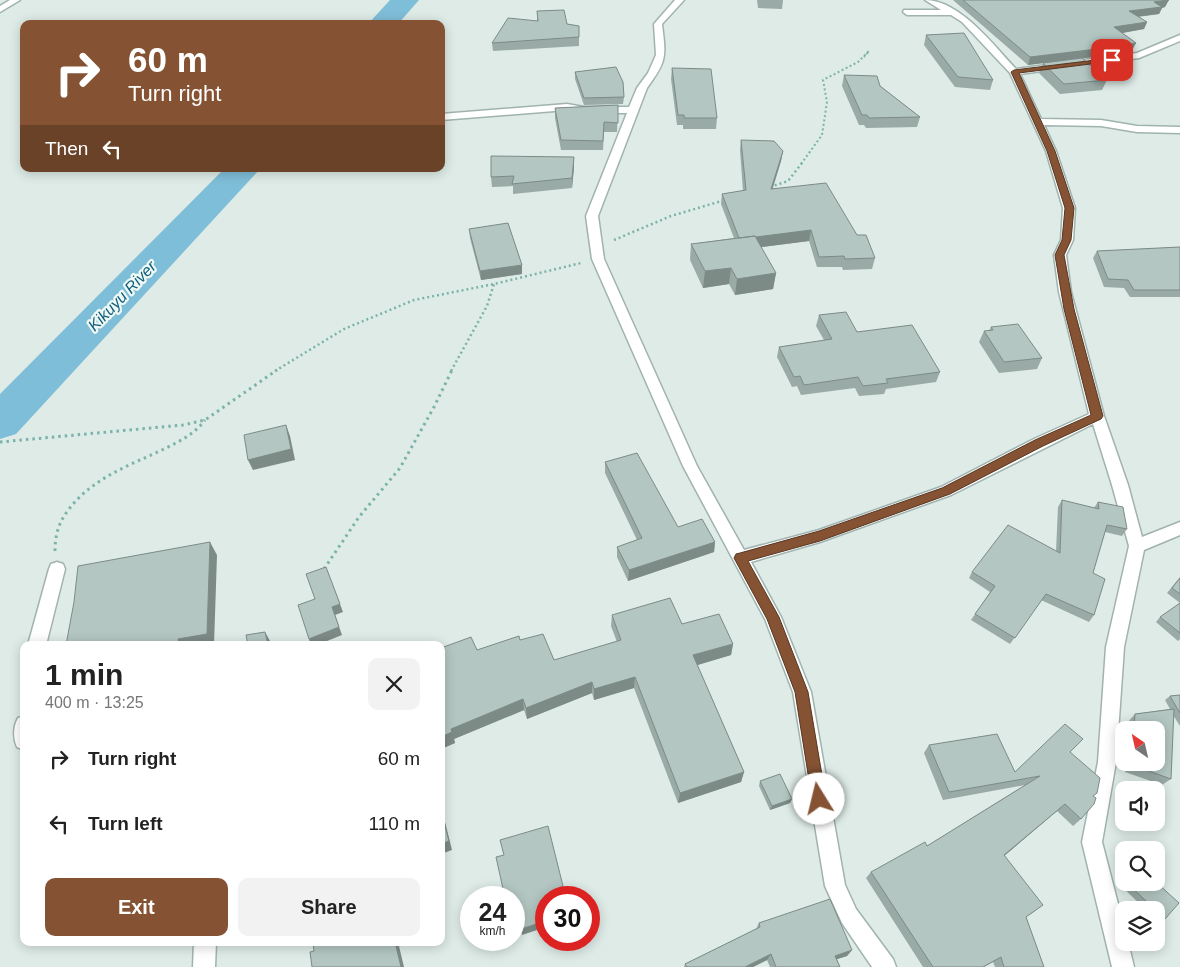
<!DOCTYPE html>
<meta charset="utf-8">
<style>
:root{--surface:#fff;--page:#f2f2f2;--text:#222;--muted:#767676;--accent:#855333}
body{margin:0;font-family:Helvetica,sans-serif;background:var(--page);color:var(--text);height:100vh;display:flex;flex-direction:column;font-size:19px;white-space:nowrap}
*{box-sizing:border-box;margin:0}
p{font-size:16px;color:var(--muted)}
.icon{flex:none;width:28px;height:28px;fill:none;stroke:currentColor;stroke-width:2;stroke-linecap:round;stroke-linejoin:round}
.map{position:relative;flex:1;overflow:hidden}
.drawer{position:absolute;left:20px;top:641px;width:425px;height:305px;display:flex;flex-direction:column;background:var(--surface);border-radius:10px;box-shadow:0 2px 12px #0003}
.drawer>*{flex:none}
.hud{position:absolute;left:20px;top:20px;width:425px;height:152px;border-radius:10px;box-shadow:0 2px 12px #0003;background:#855333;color:#fff;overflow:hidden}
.needle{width:32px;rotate:326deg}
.controls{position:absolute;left:1115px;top:721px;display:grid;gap:10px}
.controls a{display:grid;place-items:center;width:50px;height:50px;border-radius:10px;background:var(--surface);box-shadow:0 2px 12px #0003;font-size:25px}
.speed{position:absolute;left:460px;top:886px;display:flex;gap:10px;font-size:25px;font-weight:700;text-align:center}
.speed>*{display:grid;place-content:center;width:65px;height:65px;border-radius:50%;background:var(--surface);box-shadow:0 2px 12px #0003;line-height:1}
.speed small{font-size:12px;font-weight:400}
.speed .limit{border:8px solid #d22;background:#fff;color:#111}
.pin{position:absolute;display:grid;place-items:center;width:42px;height:42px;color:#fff;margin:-21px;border-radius:10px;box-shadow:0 2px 8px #0006}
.me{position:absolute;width:55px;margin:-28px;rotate:351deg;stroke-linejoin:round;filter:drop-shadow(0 0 4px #0008)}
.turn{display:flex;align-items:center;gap:18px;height:105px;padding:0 25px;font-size:22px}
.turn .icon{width:65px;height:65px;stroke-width:2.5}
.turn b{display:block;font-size:35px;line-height:42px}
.then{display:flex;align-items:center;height:48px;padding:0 25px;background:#0003;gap:10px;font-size:19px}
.round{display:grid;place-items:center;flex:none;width:52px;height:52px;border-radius:10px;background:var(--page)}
.headline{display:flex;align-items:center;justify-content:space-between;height:85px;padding:0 25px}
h1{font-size:30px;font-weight:600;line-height:38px}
.cta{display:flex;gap:10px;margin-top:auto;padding:10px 25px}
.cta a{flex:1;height:58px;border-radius:10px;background:var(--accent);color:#fff;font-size:20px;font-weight:600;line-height:58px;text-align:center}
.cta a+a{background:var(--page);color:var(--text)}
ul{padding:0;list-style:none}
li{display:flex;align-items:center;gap:15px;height:65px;padding:0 25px}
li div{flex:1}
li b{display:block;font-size:19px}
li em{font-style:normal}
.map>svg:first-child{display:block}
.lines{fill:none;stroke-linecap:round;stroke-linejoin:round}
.river{fill:#7fbed8;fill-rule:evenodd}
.minor-casing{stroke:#a0b3af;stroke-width:3}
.path-far2{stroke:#7bb3a9;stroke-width:2;stroke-dasharray:2 2.5;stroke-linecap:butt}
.path-far1{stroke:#7bb3a9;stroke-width:2.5;stroke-dasharray:2 3;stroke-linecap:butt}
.path{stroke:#7bb3a9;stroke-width:3;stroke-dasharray:2.5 4;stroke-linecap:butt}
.minor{fill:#fff;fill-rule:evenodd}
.wall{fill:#9aaaa6}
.shaded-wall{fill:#7d8b87}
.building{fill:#b3c6c1;stroke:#7d8b87}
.route{fill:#855333;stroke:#563621}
.labels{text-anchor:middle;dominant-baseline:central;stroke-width:4.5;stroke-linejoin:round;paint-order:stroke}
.water-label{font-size:16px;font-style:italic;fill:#125e7f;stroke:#eef8f4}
</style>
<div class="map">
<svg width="1180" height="967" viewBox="0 0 1180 967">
<rect width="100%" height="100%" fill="#deebe7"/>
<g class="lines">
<path class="river" d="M390,0H419L398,24H368Z
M224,169H260L16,434L0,439V394Z"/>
<g class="minor-casing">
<path id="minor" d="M10,0H20L0,12V6Z
M675,0H684L662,24C666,57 667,61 647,88L598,216L604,259L697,466L744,550L819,530L941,487L1034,439L1089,414L1059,292L1054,255L1061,240L1063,208L1046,151L1010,73L962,22L951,15H907L903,12L904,10H941L925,0C960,0 993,45 1016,69L1137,53L1180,35V41L1139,58L1020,74L1041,119L1101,120L1137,126L1180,127V133L1137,132L1101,126L1044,125L1056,151L1075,208L1073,240L1066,255L1071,292L1104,416L1128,485L1142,537L1180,522V535L1144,550L1124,647L1116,762L1102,842L1124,927V942H1128L1134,967H1112L1082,842L1098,762L1106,647L1129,546L1112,485L1093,424L951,495L820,542L751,562L781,617L811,692L845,885L856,909L893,959L896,967H872L842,923L825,886L793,692L765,619L683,466L592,259L586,216L627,113H584L567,110L441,120V114L567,104L584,107H629L637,88L648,73L656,55L654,24Z
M57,562L63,564L65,569L46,645H28L49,569L51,564Z
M24,716V750L17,747C13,738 13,727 18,718Z
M194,942H216L215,967H193Z"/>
</g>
<path class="path-far2" d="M801,164L822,135L827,102L823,80L858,62L869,51L864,57"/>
<path class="path-far1" d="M770,187L788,181L802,163
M614,240L671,216L725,200
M275,371L344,329L414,300L494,284L581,263
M451,371L487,306L494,284"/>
<path class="path" d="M0,442L183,425L205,420L277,370
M55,551C55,534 59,522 69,509C93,478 128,466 162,450C178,442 194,435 205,420
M324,569L359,517L400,468L434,407L452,370"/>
<use href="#minor" class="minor"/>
</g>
<path class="wall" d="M757,0H783L782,9L758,8Z
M953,0H1168L1165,7L1162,8L1159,14L1138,17L1147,22L1144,29L1122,33L1136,43L1132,50L1119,52L1118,54L1082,58L1107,80L1102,90L1060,94L1039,73L1043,63L1071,59L1028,65Z
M537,11L567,24L579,26V46L493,51L492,43L537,21Z
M926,35L993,80L990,90L955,87L924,45Z
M672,68L717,118L716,129H683V125H677L671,79Z
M575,72L624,97L623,104L584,105L575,79Z
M844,75L880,86L920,117L917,127L866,128L864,125H859L842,86Z
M618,105L617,132H604L603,150H561L555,118V108Z
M741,140L783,151L781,161L773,188L857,235L875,258L872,269L843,270L842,267H817L809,241L761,247L776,273L773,289L735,295L729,284L703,288L690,260L691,244L734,238L721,204L722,194L743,191L740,150Z
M574,157V167L572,188L513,194V186L492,187L491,177Z
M469,229L522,265V274L481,280L470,238Z
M1180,247V297H1130L1124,288L1104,287L1093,258L1097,251Z
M819,315L857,332L940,372L936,382L886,389L884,394L859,396L855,388L801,395L797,386L792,387L777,357L779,347L824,340L816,326Z
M991,327L1042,358L1037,369L999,373L979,342L984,331H989Z
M605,462L678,527L715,542L714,552L628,581L617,557V547L637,540L605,473Z
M1062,500L1094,508L1098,502L1127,529L1122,536L1105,532L1093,573L1094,615L1089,622L1041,600L1010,644L971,620L990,592L969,578L972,572L1056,551L1058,507Z
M1180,577V603L1167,593Z
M1180,603V639L1178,641L1156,622L1160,617Z
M612,615L682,624L733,644L731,655L697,665L744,772L741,782L678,803L634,688L594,700L592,693L527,719L524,710L454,739L455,743L441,749V648L477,650L520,640L554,660L617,642L611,626Z
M1180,695V726L1173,715L1171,779L1162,785L1125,772V762H1156V730H1127L1128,722L1135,714L1170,709L1165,700L1170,696Z
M929,745L1015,772L1070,752L1093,796L1081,819L1073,826L1057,811L1004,856L1035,911L1026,917L1044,967H995L993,962L984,967H923L866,878L871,872L927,846L1025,785L943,800L924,753Z
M760,781L790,803L770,810L759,786Z
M1124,880V882H1156L1165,919L1159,922L1156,919V910H1146L1120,885Z
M759,923L852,950L847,956L837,959L840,967H770L767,960L753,967H684L685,964L756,929Z"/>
<path class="shaded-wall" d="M1169,0L1165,7L1162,8L1159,14L1126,18L1129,11L1154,2Z
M1147,22L1144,29L1111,35L1114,27Z
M1136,43L1132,50L1119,52L1118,54L1028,65L1030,57Z
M783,151L781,161L769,199L771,189Z
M574,157V167L572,188V178Z
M811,230L809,241L738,250L739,239Z
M522,265V274L481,280L480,271Z
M731,268L729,284L703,288L705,271Z
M776,273L773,289L735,295L737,279Z
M286,425L290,436L295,460L253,470L248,460Z
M210,542L217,555L214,645H179L178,639Z
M715,542L714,552L628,581L629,570Z
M326,567L343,612L335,615L342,635L317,645H311L309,639Z
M265,632L270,641L271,645H268Z
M733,644L731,655L691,667L693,655Z
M635,677L634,688L594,700V689Z
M592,682V693L527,719L526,708Z
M523,699L524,710L454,739L455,743L441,749V737L451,729Z
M744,772L741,782L678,803L680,793Z
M792,799L790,803L770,810L772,806Z
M1065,804L1057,811L997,862L1004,855Z
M441,806L452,850L441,854Z
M441,868L444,877L441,878Z
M514,903H515L516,910L514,911Z
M546,921V927L522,935L521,929Z
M395,942H398L404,967H401Z
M852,950L847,956L831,961L835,956Z
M771,954L767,960L753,967H745Z"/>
<path class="building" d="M963,0H1169L1154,2L1162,7L1129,11L1147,22L1114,27L1136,43L1120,45L1122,46L1030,57Z
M564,10L567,24L579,26V37L492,43L508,18L538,21L537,11Z
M964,33L993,80L958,77L926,35Z
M1082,58L1107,80L1064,84L1043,63Z
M616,67L623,82L624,97L584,98L575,72Z
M672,68L711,69L717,118H684V115H678Z
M844,75L877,76L880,86L920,117L869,118L867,115H862Z
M618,105V123L604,122L603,141L561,140L555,108Z
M741,140L774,141L783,151L771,189L826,183L857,235H866L875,258L845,259L844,256L819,257L811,230L756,237L755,236L739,238L722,194L746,190Z
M491,156L574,157L572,178L512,184L514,176L491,177Z
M508,223L522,265L480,271L469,229Z
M755,236L776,273L737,279L731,268L705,271L691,244Z
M1180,247V290H1134L1128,280L1108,279L1097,251Z
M846,312L857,332L912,325L940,372L886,379L888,383L863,386L858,377L804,385L800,376L794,377L779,347L832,339L819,315Z
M1018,324L1042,358L1004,362L984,331L993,330L991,327Z
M286,425L291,449L248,460L244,435Z
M637,453L678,527L702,519L715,542L629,570L617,547L642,538L605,462Z
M1062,500L1099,509L1098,502L1123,507L1127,529L1107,525L1093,573L1105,579L1094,615L1046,594L1015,638L975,614L995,586L972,572L1008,525L1060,553Z
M210,542L207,634L178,639L179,645H66L74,602L78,566Z
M326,567L340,604L332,607L339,627L309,639L298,605L315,599L306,574Z
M1180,578V594L1172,588Z
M670,598L682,624L719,614L733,644L693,655L744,772L680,793L635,677L594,689L592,682L526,708L523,699L451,729L452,732L441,737V648L471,637L477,650L519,636L520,640L543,634L554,660L621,640L612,615Z
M1180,603V633L1160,617Z
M265,632L268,645H248L246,635Z
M1180,695V713L1170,696Z
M1174,709L1171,779L1132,765L1133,762H1156V730H1134L1135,714Z
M1065,724L1083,739L1070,752L1100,778L1097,793L1093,796L1096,798L1094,804L1081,819L1065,804L1004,855L1043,905L1026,917L1044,967H1004L1001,957L983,967H933L871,872L925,842L927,846L1040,776L949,792L929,745L997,734L1015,772Z
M780,774L792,799L772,806L760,781Z
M441,810L449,841L441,844Z
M548,826L566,898H546V921L521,929L515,903H514V898H505L496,857L504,855L500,840Z
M1126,882H1156L1179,903L1165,919Z
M830,899L852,950L835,956L840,967H776L771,954L745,967H687L685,964L760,927L759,923Z
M313,942H395L401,967H312L310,952L314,951Z"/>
<path class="route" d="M1112,58L1115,60L1114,61L1019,73L1055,151L1074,208L1071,240L1064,255L1074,309L1103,416L1101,419L1043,446L950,494L820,541L748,561L779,617L808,692L826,799L824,804L819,806L814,804L812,799L795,692L767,619L734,558L736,554L740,553L819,531L942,488L1035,440L1091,415L1064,309L1055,255L1062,240L1065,208L1047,151L1011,72L1014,70Z"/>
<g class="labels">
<g class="water-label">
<text transform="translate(122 296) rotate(-46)">Kikuyu River</text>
</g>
</g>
</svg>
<div class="controls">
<a><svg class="needle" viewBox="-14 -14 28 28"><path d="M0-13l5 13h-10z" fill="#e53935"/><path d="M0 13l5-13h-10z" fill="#767676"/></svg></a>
<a><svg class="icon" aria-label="sound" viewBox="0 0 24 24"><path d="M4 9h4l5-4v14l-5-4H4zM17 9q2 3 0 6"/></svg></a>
<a><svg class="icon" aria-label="search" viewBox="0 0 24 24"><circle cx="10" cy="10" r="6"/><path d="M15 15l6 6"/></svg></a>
<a><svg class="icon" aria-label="layers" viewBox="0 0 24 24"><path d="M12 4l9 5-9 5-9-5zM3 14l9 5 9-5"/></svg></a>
</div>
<div class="speed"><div>24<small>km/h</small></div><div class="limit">30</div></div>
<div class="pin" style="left:1112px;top:60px;background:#d93025"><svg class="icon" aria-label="arrive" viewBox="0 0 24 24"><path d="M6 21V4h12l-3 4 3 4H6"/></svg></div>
<svg class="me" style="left:819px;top:799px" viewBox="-20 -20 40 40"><circle r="19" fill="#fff"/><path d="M0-13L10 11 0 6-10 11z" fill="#855333"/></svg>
<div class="hud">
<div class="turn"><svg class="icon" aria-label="right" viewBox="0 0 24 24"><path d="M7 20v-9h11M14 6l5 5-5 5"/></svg><div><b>60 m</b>Turn right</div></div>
<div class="then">Then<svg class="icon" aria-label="left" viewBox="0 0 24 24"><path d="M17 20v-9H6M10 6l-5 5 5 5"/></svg></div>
</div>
<section class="drawer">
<div class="headline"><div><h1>1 min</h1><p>400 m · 13:25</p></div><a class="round"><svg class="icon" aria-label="close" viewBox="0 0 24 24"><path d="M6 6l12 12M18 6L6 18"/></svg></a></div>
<ul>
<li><svg class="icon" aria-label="right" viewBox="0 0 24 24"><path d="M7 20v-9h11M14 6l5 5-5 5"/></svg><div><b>Turn right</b></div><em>60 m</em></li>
<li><svg class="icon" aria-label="left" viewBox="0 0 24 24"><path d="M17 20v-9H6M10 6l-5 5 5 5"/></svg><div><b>Turn left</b></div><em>110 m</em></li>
</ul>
<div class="cta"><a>Exit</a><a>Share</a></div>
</section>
</div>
